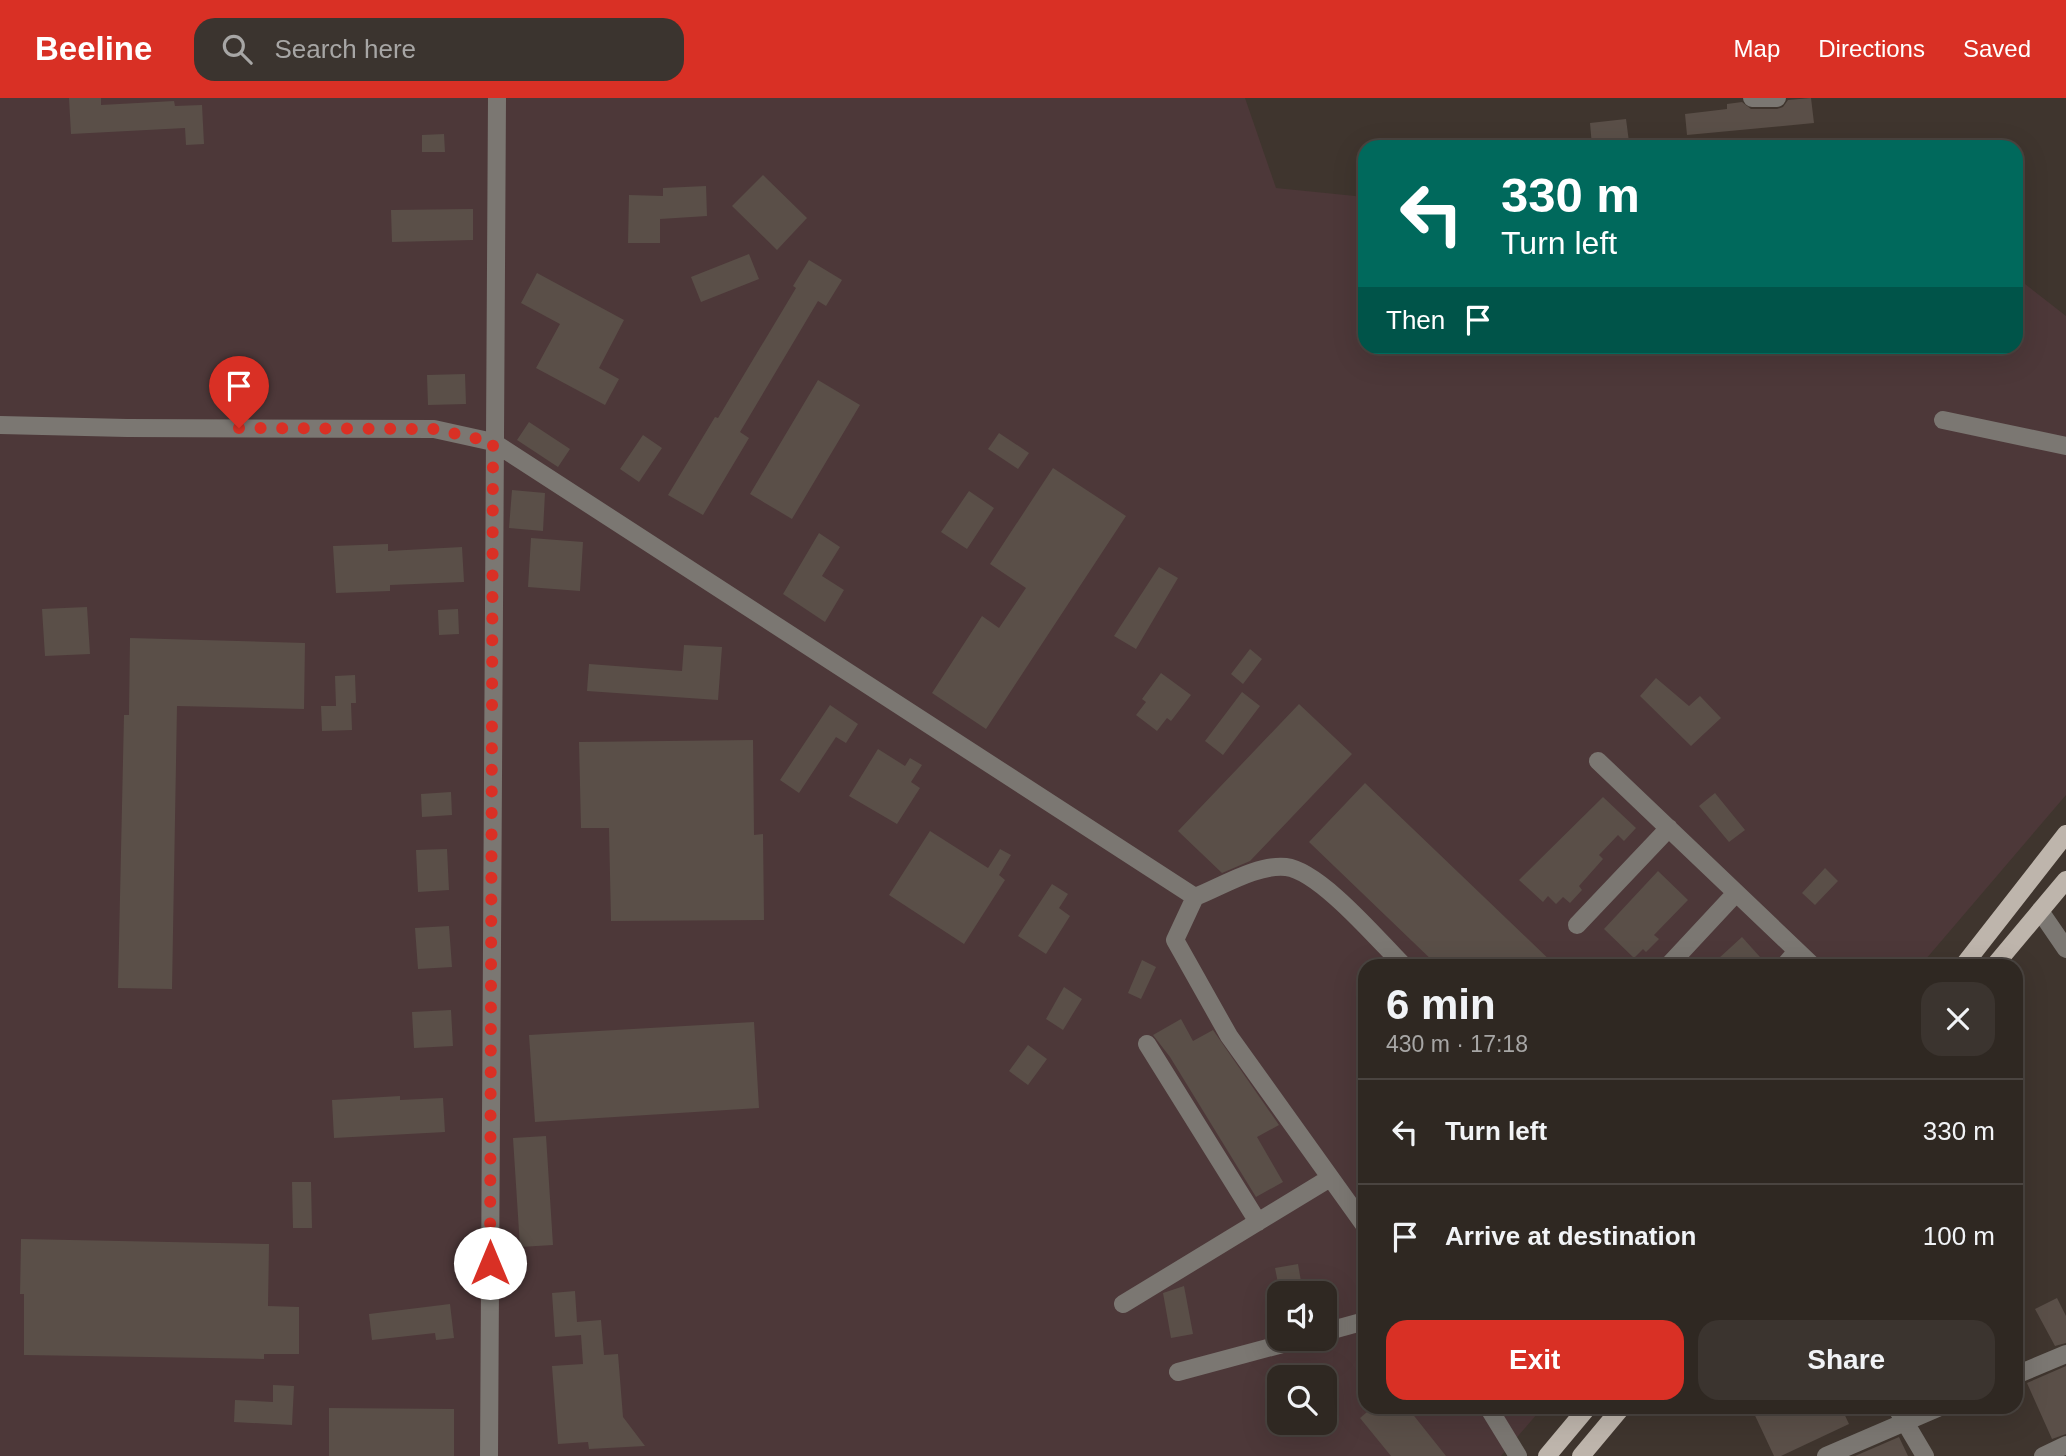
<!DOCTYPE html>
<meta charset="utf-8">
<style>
:root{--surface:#2f2822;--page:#3b342f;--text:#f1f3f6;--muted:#a7a6a5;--line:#4a4440;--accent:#d93025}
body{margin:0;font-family:Arial,sans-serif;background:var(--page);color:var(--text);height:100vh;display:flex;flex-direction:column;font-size:26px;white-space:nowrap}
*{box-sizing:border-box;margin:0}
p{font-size:23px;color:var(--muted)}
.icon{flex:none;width:38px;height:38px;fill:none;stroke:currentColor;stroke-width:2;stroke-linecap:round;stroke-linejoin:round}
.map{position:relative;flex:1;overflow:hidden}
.sheet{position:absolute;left:1358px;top:861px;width:665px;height:455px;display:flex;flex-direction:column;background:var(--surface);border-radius:21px;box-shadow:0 7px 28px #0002,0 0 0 2px var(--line)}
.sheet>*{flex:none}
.banner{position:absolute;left:1358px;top:42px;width:665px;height:214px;border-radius:21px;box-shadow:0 7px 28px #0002,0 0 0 2px var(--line);background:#00695c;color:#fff;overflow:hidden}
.fabs{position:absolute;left:1267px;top:1183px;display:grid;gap:14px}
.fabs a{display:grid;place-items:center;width:70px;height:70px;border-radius:14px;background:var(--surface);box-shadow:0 7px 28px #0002,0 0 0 2px var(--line);font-size:35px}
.pin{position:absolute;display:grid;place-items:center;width:60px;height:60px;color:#fff;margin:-72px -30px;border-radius:50% 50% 50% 0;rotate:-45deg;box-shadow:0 0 7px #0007}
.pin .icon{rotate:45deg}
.me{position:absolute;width:77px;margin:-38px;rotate:0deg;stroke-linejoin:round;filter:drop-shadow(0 0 5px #0008)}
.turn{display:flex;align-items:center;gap:24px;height:147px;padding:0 28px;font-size:32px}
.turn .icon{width:91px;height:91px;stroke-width:2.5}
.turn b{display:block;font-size:49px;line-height:60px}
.then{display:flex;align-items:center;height:66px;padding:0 28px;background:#0003;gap:14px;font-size:26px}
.round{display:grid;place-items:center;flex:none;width:74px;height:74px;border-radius:21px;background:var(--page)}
.head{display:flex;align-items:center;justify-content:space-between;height:119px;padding:0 28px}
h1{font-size:42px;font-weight:700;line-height:52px}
.cta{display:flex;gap:14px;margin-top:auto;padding:14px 28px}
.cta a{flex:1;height:80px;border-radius:21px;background:var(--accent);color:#fff;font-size:28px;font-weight:700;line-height:80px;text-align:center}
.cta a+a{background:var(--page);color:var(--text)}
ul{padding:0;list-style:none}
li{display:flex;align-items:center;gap:21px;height:105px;padding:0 28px;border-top:2px solid var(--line)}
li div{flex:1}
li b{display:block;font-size:26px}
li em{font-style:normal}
header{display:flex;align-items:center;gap:42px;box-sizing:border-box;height:98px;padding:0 35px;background:var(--accent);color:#fff}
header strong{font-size:33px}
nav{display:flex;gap:38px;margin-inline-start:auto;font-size:24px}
.search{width:490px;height:63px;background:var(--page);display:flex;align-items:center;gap:18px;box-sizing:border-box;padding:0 24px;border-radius:21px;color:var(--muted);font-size:26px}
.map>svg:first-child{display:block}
.industrial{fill:#4d3839;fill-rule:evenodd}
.building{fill:#5a4f48}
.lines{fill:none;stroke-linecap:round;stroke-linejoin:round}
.minor{stroke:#7b7772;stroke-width:18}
.major{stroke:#beb5ac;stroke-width:18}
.route{stroke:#d93025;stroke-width:12;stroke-dasharray:0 21.6}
</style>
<header>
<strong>Beeline</strong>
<div class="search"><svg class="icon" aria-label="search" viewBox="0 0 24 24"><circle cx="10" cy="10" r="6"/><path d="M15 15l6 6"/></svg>Search here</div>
<nav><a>Map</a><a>Directions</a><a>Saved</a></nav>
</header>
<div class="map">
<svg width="2066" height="1358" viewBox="0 0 2066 1358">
<rect width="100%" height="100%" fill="#3f352e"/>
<path class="industrial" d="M0,0H1245L1276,90L1365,99V248H2016V179L2066,218V697L1920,868H1365V1309H1543L1501,1358H0ZM1279,1195H1325V1241H1279ZM1279,1279H1325V1325H1279Z"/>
<path class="building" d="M69,0H101V7L174,3L175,8L202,7L204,46L186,47L185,30L71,36Z
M1811,0L1814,25L1687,37L1685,16L1727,11V6L1742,4L1751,11H1777L1783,9L1788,2Z
M1626,21L1629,44L1592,48L1590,25Z
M444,36L445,54H422V37Z
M763,77L807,120L777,152L732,108Z
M706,88L707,118L660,121V145H628L629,97L663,98V90Z
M473,111V142L392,144L391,112Z
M749,156L759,181L701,204L691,179Z
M809,162L842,182L826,208L818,203L740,334L749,340L703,417L668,397L715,319L718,320L796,190L793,188Z
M537,175L624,222L599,270L619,281L605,307L536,270L560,226L521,205Z
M465,276L466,306L428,307L427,277Z
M818,282L860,307L792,421L750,396Z
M529,324L570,351L558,369L517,342Z
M999,335L1029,355L1018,371L988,351Z
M643,337L662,350L639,384L620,371Z
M1053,370L1126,418L986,631L932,595L982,518L999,530L1026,490L990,466Z
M512,392L545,395L543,433L509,430Z
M969,393L994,410L967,451L941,434Z
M819,435L840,449L822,478L844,492L825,524L783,496Z
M531,440L583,444L580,493L528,489Z
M388,446V453L462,449L464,484L390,487V493L336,495L333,448Z
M1159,469L1178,480L1136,551L1114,538Z
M87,509L90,556L45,558L42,511Z
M458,511L459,536L439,537L438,512Z
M130,540L305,545L304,611L177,608L172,891L118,890L124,617H129Z
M684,547L722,549L718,602L587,593L589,566L682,573Z
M1250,551L1262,561L1243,586L1231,576Z
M1161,575L1191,597L1171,623L1167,620L1157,633L1136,617L1146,604L1142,601Z
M355,577L356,605H351L352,632L322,633L321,608H336L335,578Z
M1656,580L1689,608L1700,598L1721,620L1691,648L1640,598Z
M1242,594L1260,608L1223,657L1205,643Z
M1299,606L1352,656L1250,763L1222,775L1178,733Z
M830,607L858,626L846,645L836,639L799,695L780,682Z
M753,642L754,737L763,736L764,822L611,823L609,730H581L579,644Z
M878,651L905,668L910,660L922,667L911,684L920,690L897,726L849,698Z
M1365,685L1556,868H1438L1309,744Z
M451,694L452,717L422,719L421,696Z
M1715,695L1745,732L1729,744L1699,708Z
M1603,699L1636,730L1624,743L1618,737L1599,757L1603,761L1579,788L1582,792L1570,805L1563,799L1556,806L1548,798L1543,804L1519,782Z
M930,733L988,770L1000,751L1011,757L999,777L1005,782L964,846L889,797Z
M447,751L449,792L418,794L416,752Z
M1825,770L1838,783L1815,807L1802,795Z
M1658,773L1688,802L1654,837L1659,841L1646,854L1643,851L1634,860L1604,831Z
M1052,786L1068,796L1059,810L1070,818L1046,856L1018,838Z
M449,828L452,869L418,871L415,830Z
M1742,839L1760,859L1749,868H1724L1718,861Z
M1142,862L1156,869L1141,901L1128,895Z
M1064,889L1082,901L1063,932L1046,921Z
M451,912L453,948L414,950L412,914Z
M1181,921L1193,943L1213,932L1279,1027L1257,1039L1283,1084L1256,1099L1170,959L1153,937Z
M754,924L759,1010L535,1024L529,937Z
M1028,947L1047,961L1028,987L1009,973Z
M400,998V1002L443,1000L445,1034L334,1040L332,1002Z
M546,1038L553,1147L520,1149L513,1040Z
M292,1084H311L312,1130H293Z
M21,1141L269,1146L268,1208L299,1209V1256H264V1261L24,1257V1196H20Z
M1298,1166L1303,1195H1280L1275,1170Z
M1184,1188L1193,1236L1171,1240L1163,1195Z
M575,1193L577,1224L601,1222L604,1257L618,1256L623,1319L645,1348L589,1351L588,1344L558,1346L552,1268L583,1266L581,1237L555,1239L552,1195Z
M2057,1200L2066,1218V1245L2055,1248L2035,1211Z
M450,1206L454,1240L436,1242L435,1235L372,1242L369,1216Z
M2066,1268V1336L2052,1341L2027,1285Z
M273,1287L294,1288L292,1327L234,1324L235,1302L273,1304Z
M1373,1309H1407L1446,1358H1391L1360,1320Z
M1751,1309H1841L1849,1326L1781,1358H1774Z
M329,1310L454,1311V1358H329Z
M1899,1339L1908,1358H1855Z"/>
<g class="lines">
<path class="minor" d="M1752,0H1777
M1943,322L2066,348
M0,327L127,330L434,331L493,344L1195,799
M1598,663L1813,868
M2040,813L2066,851
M1577,827L1669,730
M1668,868L1736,795
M1784,868L1797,853
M1147,946L1258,1124
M1365,1128L1229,938L1175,842L1195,799C1221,789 1257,766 1286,769C1320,773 1379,843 1404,868
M1123,1206L1330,1080
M1325,1234L1365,1223
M1178,1274L1301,1241
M2016,1277L2066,1256
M1488,1309L1518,1358
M1896,1309L1925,1358
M489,1358L497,0
M1826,1358L1940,1309
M2043,1358L2066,1347"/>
<path class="major" d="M1963,868L2066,736
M1994,868L2066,782
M1547,1358L1588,1309
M1581,1358L1622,1309"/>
</g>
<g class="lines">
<path class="route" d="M239,330L434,331L493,344L490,1165"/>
</g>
</svg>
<div class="fabs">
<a><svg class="icon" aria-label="sound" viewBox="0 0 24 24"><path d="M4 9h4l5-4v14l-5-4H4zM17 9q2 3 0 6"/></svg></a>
<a><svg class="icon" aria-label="search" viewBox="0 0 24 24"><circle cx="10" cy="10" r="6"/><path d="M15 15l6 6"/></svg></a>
</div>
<div class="pin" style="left:239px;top:330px;background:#d93025"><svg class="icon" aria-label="arrive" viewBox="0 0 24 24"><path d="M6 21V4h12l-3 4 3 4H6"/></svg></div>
<svg class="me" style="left:490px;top:1165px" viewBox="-20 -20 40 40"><circle r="19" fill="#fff"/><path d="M0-13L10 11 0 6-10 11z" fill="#d93025"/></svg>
<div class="banner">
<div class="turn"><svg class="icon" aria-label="left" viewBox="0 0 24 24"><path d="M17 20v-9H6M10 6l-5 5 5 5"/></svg><div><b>330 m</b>Turn left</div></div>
<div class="then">Then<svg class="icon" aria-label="arrive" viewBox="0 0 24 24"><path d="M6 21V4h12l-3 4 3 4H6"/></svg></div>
</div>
<section class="sheet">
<div class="head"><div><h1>6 min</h1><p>430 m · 17:18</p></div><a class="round"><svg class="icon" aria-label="close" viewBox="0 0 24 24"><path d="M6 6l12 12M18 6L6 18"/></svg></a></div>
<ul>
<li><svg class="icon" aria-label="left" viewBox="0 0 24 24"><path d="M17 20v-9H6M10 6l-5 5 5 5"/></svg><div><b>Turn left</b></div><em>330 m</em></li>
<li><svg class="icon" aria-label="arrive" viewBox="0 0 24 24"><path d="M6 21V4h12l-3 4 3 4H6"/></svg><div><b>Arrive at destination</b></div><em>100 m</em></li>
</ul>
<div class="cta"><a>Exit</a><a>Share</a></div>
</section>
</div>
